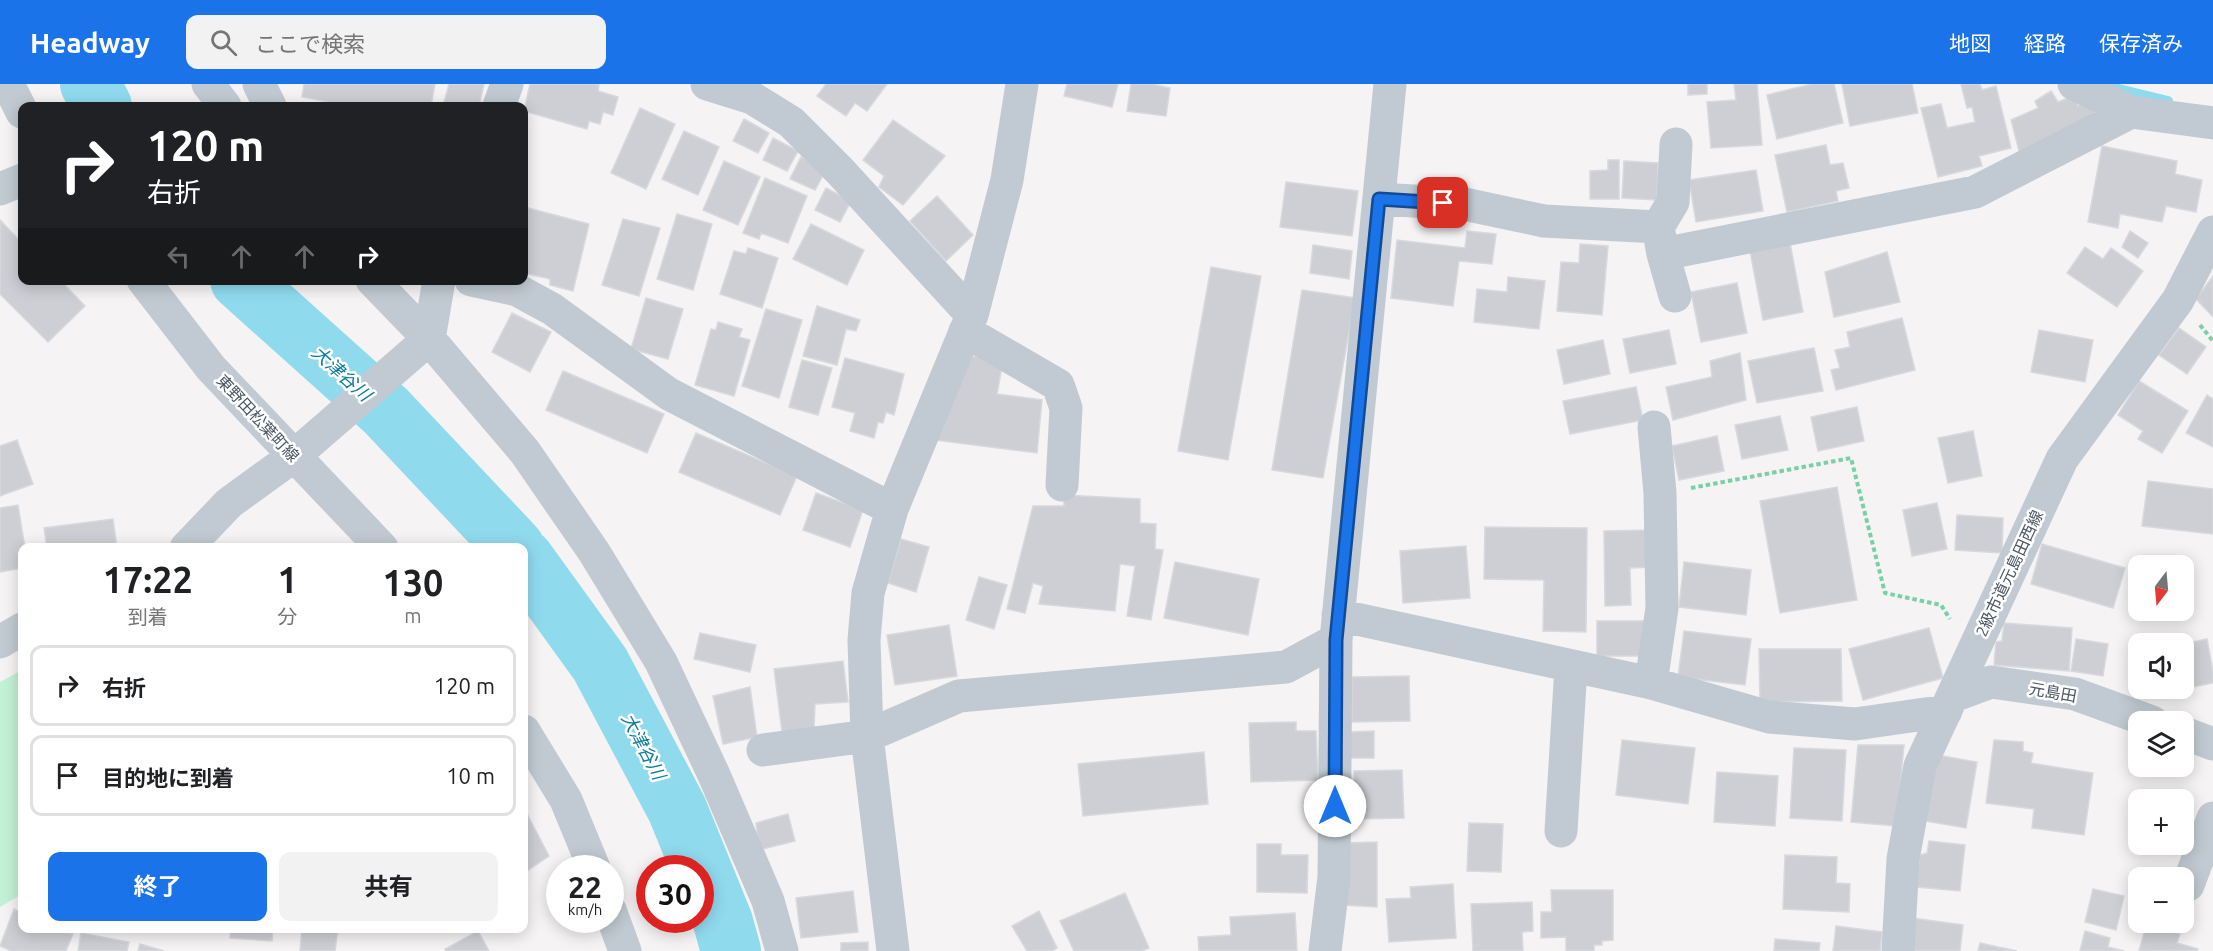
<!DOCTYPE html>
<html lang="ja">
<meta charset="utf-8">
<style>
:root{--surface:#fff;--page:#f2f2f2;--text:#202124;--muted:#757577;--line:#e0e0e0;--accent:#1a73e8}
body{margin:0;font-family:Ubuntu,"Noto Sans JP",sans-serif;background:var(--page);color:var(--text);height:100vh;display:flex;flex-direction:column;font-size:22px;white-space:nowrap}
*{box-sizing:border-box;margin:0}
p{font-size:20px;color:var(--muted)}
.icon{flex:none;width:33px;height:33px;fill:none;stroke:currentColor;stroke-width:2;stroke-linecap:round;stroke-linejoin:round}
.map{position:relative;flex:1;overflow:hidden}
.drawer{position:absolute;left:18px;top:459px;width:510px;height:390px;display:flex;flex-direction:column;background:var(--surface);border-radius:12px;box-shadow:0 3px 15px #0003}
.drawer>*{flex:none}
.banner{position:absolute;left:18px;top:18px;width:510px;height:183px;border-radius:12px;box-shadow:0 3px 15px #0003;background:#202124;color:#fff;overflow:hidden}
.needle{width:39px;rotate:196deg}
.tools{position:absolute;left:2128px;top:471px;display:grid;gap:12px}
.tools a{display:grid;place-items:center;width:66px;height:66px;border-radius:12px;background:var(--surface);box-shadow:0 3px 15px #0003;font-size:30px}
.speed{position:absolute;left:546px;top:771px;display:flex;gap:12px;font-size:30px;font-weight:700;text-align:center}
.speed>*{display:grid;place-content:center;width:78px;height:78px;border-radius:50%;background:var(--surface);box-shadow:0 3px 15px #0003;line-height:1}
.speed small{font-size:15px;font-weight:400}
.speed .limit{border:9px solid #d22;background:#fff;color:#111}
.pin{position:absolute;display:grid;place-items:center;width:51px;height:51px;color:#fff;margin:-26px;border-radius:12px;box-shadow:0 3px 9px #0006}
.me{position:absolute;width:66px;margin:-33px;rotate:0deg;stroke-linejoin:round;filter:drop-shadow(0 0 4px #0008)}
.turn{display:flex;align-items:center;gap:21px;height:126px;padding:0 30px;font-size:27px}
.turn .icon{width:78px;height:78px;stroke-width:2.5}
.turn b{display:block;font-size:42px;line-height:51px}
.lanes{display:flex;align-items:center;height:57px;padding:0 30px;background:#0003;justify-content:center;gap:30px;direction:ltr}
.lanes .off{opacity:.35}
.eta{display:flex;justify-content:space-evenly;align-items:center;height:102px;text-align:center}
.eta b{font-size:36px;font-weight:700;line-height:42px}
.primary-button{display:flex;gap:12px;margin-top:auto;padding:12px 30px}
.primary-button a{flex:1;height:69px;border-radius:12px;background:var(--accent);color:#fff;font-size:24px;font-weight:700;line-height:69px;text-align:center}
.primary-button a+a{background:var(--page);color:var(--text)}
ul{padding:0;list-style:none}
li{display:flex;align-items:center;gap:18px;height:81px;margin:0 12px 9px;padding:0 18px;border:3px solid var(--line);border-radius:12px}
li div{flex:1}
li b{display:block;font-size:22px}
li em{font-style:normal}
header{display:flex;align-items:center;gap:36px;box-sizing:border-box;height:84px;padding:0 30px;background:var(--accent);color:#fff}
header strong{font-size:28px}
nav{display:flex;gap:33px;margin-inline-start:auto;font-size:21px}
.search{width:420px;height:54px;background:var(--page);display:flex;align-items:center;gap:15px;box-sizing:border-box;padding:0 21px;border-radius:12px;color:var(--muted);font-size:22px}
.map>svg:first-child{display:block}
.green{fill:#c3f1d5}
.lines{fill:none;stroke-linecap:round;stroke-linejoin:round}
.stream{stroke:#90daee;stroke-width:10}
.river{stroke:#90daee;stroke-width:60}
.building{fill:#cdcfd5;stroke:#d7d9de;stroke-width:1.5}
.path{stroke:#7ad0a6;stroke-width:4;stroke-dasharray:4.5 3;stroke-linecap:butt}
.minor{stroke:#c1cad2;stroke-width:33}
.route-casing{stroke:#114b97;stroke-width:15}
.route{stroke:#1a73e8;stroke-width:10}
.labels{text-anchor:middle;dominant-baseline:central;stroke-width:5;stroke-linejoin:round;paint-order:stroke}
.street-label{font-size:16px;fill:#4a5661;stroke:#fff}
.water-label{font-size:18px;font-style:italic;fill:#0c7c9b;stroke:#fff}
</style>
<header>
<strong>Headway</strong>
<div class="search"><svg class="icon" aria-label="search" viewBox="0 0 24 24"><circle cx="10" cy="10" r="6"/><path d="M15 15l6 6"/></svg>ここで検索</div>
<nav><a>地図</a><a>経路</a><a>保存済み</a></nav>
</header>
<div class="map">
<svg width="2213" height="867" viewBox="0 0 2213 867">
<rect width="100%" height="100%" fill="#f5f3f3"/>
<path class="green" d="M22,586V810L0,823V598Z"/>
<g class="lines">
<path class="stream" d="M2114,4L2168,17"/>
<path class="river" d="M90,0L102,22
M240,196L386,327L515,464
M524,475L600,580L677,725L723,838L731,867"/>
</g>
<path class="building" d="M304,0H435L431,22H350L302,13Z
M449,0H484L479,22H443Z
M530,0H594L599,1L598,7L618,13L613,31L603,28L600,40L589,37L587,45L524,27Z
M826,0H887L867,27L855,19L846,32L817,12Z
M1067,0H1118L1112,23L1064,12Z
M1131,0H1152L1170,4L1166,32L1127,27Z
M1688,0H1707V10L1688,11Z
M1734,0H1757L1762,61L1711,64L1707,18L1736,16Z
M1812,0H1834L1843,39L1777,55L1767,11Z
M1842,0H1912L1918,29L1850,42Z
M1961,0H1980L1982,6L1996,2L2011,64L1979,72L1982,82L1938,93L1921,24L1941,20L1947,44L1975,38L1972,23L1967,24Z
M2051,7L2058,18L2073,12L2078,22L2086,16L2095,30L2020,71L2011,36L2038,24L2035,17Z
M640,24L675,40L646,105L611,89Z
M744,35L769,49L758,69L733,57Z
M893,36L945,72L903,121L879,103L884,92L863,76Z
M684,47L719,63L698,111L662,95Z
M773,54L798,67L787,87L763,76Z
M1826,61L1830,81L1843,79L1849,104L1836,107L1838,117L1787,128L1775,71Z
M2102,62L2177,77L2175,90L2202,96L2196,128L2166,122L2162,138L2120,130L2118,144L2088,138Z
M801,73L826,86L815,106L790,95Z
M1608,76H1619V115H1590V87L1608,86Z
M724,77L760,93L738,141L703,126Z
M1624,77L1658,79L1657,116L1622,114Z
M1756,86L1763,127L1696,138L1689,96Z
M765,94L807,112L788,159L761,149L759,155L743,149Z
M1286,98L1358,107L1352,152L1280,143Z
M826,104L851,117L840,138L815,126Z
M937,112L973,151L946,177L910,137Z
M528,124L589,140L573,207L550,201V195L524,189V141Z
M677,130L712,140L693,206L657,195Z
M623,135L660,144L639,212L602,201Z
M0,136L22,159V196H60L85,222L48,258L0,210Z
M811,140L864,166L847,201L793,175Z
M1467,147L1496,150L1492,180L1459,177L1453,222L1391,214L1397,156L1465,164Z
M2130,147L2148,159L2138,174L2122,163Z
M1790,159L1803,228L1763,236L1750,167Z
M1580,160L1608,162L1602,231L1557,227L1561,178L1579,179Z
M1313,161L1352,167L1349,195L1310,189Z
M2085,163L2103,175L2111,164L2143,187L2117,223L2067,189Z
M748,164L778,174L762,224L720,210L734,167L746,170Z
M1887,168L1900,218L1834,233L1825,188Z
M1211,183L1261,192L1228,376L1178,367Z
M2213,192V233L2196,215Z
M1508,193L1545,197L1539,245L1474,238L1477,205L1507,208Z
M1737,199L1747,249L1701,258L1691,208Z
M1302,206L1355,214L1323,394L1272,386Z
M646,214L683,225L668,275L631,265Z
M817,222L860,236L856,247L846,245L837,281L803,272Z
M766,225L802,236L779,314L742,302Z
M512,229L551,248L530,288L492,268Z
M1902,234L1915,286L1836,306L1831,286L1840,284L1835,266L1850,263L1847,248Z
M718,238L742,245L739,253L750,256L734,312L695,301L711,245L716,246Z
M2179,244L2206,263L2187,290L2159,271Z
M1669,246L1676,280L1630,289L1623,255Z
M2039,246L2093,256L2085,298L2031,288Z
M1603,256L1610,290L1564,300L1557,266Z
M1814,264L1823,307L1757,319L1748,277Z
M1740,269L1746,316L1673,336L1666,303L1712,293L1710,277Z
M972,272L1003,277L997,310L1042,316L1037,369L934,356Z
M845,274L904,290L894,331L886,328L883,339L878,338L874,354L850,347L855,329L832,323Z
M802,276L832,284L818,331L789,323Z
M563,287L664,330L647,369L546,326Z
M2139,297L2188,327L2162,369L2138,355L2143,347L2118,331Z
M1636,303L1643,336L1570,350L1563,317Z
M2207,311L2213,315V363L2186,349Z
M1857,323L1864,357L1818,367L1811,333Z
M1780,332L1788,366L1742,375L1735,341Z
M1973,347L1982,392L1948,399L1938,354Z
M696,349L797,392L780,431L679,388Z
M1717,352L1724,387L1679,396L1672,362Z
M17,356L33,400L0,412V362Z
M2148,397L2213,405V450L2142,442Z
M1837,403L1857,516L1780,529L1760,417Z
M816,409L863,426L850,463L803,446Z
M1064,411L1140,415V439L1156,440L1155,465L1163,466L1151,536L1127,532L1135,482L1120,480L1115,527L1039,520L1043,502L1033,499L1025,529L1007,525L1033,422H1064Z
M1937,419L1947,465L1912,472L1903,426Z
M18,421L25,464H22V484L0,488V424Z
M1957,431L2003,434L2002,469L1955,466Z
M113,435L117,464H47L44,444Z
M1485,443L1587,444L1586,548L1543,547L1544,496L1484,495Z
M1651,446L1652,483L1630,484L1631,521L1605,522L1604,447Z
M901,455L929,463L916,508L888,499Z
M2042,460L2125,484L2113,524L2031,500Z
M1466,462L1470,514L1403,519L1400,467Z
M1175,478L1259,495L1248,551L1164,534Z
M1684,478L1751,486L1746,531L1679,523Z
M979,493L1007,501L994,545L966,536Z
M1597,537H1644L1643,572H1597Z
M2004,539L2072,544L2069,587L1994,581L1996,558L2002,557Z
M949,541L957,592L895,601L887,551Z
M1929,544L1943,594L1863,616L1849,565Z
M1684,547L1751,555L1745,601L1678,593Z
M700,549L756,561L750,588L694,575Z
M2076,555L2108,560L2103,592L2071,587Z
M2207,555L2213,587V599L2156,610L2155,604H2184V560Z
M1759,565H1841L1842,617L1760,618Z
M843,577L848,618L815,620L814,644L782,648L774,585Z
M1409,592L1410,637L1352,638V593Z
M750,603L757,653L723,660L713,612Z
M1296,638V647H1316L1318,696L1251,698L1249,639Z
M1374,647V674H1349V648Z
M1622,656L1695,664L1688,720L1616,711Z
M1994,656L2023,658V667L2033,669L2031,679L2093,689L2084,751L2032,744L2034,725L1986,719Z
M1858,661H1904L1896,742L1851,738Z
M1794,664L1846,666L1842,737L1790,734Z
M1204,668L1208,720L1083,732L1078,680Z
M1937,671L1977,678L1966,744L1925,737Z
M1402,686L1404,734L1355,735L1354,687Z
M1717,688L1778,692L1775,742L1714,738Z
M525,726L549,772L524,789V727Z
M788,730L795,757L759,766L756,739Z
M1469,739L1503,740L1501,788L1467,787Z
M1929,757L1965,761L1960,807L1916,803L1920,771L1927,769Z
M1377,758V823L1343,821L1344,759Z
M1257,760H1281V771H1308L1307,809L1257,808Z
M1785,771L1837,773L1836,799L1850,800L1849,828L1783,825Z
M1453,800L1456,854L1389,858L1386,815L1411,814L1410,803Z
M2093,805L2124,812L2116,846L2085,838Z
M1551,806H1613V856L1602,857V861H1594V867H1566V853L1541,854V828H1552Z
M853,807L858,848L801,854L796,814Z
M1125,809L1149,864L1142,867H1074L1060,837Z
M1532,818L1533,847L1522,848L1523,867H1473L1471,820Z
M14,825L22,829V844H60L73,850L66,867H11L0,862Z
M1039,827L1057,864L1051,867H1027L1012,842Z
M1295,829L1297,867H1199L1198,853L1231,851L1230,833Z
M1912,834L1963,841L1960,867H1908Z
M2147,838H2164L2163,845L2180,850L2177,859L2198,865L2197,867H2139Z
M1836,842L1882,848L1880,867H1833Z
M231,844H273L272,857L230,854Z
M302,844H338L335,867H300Z
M478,847L489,867H446L445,865Z
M2085,847L2110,854L2108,863L2124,867H2080Z
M81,849L129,858L127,867H78Z
M1775,855L1820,859L1819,867H1774Z
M868,858V867H841V859Z
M1980,859L2017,867H1978Z
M140,860L164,867H138Z"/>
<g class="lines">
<path class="path" d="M2200,241L2213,257
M1691,404L1851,374L1885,509L1941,521L1950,535"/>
<path class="minor" d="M8,0L22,28
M208,0L225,22
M259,0L270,22
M707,0L752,14L791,38L840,87L972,231
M2074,0L2131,28L2213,39
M499,22L507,0
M0,105L22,96
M1379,115L1464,120L1544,137L1658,143L1663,170L1675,212
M1658,143L1673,118L1676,60
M1663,170L1975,108L2131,28
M143,196L211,284L382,464
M372,196L429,255L525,368L594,468L661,578L714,691L768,817L782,867
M471,196L517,206L552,225L669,310L892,425
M965,247L1058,301L1066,324L1062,401
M186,464L229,419L294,372L429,255L439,196
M1338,531L1651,599L1769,633L1855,640L1946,627
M0,558L22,545
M1651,599L1662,524L1660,409L1654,343
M1953,612L1991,598L2075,610L2152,638
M524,647L566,716L594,784
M2184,649L2213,660
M763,666L867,652L959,612L1286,583L1336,556
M1561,747L1571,582
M2188,801L2213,734
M610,826L625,867
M893,867L867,652L864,556L868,509L892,425L972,231L1007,96L1022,0
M1325,867L1334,793L1336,556L1390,0
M1898,867L1903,775L1920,682L2062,375L2178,216L2213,148"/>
</g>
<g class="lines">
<g class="route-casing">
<path id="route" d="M1335,722L1336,556L1379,115L1443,119"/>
</g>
<use href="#route" class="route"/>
</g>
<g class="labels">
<g class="street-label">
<text transform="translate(258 334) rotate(47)">東野田松葉町線</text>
<text transform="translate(2009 489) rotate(-65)">2級市道元島田西線</text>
<text transform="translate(2053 608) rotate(10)">元島田</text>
</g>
<g class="water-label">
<text transform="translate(342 289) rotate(42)">大津谷川</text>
<text transform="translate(644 662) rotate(62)">大津谷川</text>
</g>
</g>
</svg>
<div class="tools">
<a><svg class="needle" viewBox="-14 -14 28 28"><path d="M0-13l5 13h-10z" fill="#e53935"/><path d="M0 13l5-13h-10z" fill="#757577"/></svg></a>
<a><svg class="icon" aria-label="sound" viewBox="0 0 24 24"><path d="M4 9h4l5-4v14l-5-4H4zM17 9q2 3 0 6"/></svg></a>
<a><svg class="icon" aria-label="layers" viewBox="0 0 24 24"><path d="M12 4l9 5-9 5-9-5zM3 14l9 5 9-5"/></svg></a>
<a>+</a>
<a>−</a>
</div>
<div class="speed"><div>22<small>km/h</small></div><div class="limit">30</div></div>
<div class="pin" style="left:1443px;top:119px;background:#d93025"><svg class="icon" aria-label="arrive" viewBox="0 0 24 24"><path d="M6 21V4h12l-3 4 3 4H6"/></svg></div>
<svg class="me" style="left:1335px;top:722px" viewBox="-20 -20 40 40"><circle r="19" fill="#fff"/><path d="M0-13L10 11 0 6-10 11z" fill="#1a73e8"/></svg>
<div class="banner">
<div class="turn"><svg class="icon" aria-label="right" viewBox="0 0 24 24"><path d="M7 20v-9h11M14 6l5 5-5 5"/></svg><div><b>120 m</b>右折</div></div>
<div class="lanes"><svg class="icon off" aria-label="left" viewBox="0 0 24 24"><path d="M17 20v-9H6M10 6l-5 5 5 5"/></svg><svg class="icon off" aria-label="ahead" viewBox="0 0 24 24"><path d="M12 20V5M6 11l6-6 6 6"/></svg><svg class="icon off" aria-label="ahead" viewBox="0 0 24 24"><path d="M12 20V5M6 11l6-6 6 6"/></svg><svg class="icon" aria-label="right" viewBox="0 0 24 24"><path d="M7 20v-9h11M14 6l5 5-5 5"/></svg></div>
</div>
<section class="drawer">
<div class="eta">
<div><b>17:22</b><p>到着</p></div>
<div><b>1</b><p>分</p></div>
<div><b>130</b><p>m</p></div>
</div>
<ul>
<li><svg class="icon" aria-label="right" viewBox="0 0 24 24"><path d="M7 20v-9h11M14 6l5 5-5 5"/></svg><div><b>右折</b></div><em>120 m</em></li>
<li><svg class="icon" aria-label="arrive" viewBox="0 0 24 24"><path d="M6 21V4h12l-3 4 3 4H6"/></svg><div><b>目的地に到着</b></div><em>10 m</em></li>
</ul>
<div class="primary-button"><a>終了</a><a>共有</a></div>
</section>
</div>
